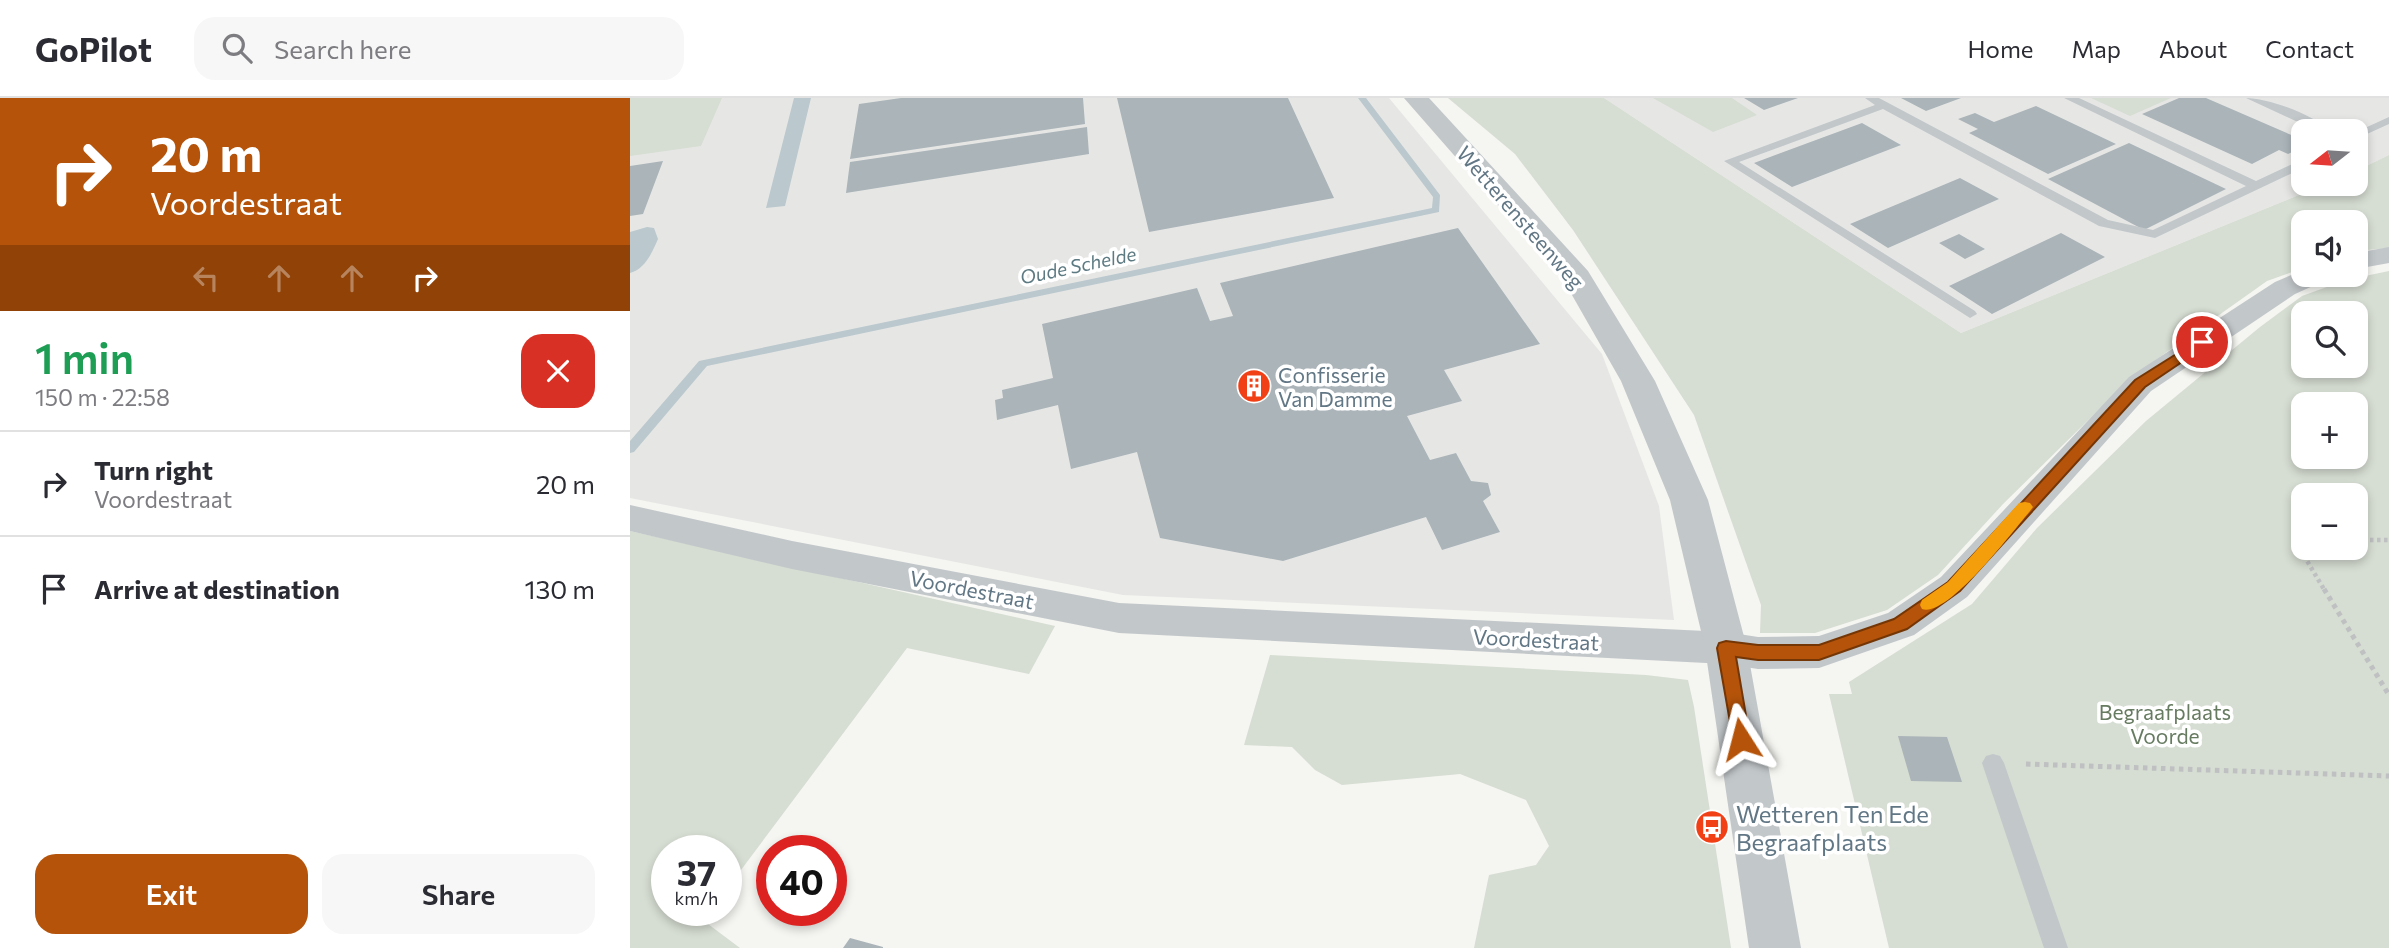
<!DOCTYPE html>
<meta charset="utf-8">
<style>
:root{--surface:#fff;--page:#f7f7f7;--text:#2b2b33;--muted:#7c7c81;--line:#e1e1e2;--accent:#b45309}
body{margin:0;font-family:Commissioner,sans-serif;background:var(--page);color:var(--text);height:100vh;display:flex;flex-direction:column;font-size:26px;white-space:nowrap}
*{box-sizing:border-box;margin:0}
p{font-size:23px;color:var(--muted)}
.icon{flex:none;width:38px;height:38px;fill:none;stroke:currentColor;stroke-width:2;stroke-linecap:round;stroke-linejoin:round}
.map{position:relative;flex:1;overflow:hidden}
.drawer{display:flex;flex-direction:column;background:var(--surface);width:630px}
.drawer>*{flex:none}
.guide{background:#b45309;color:#fff;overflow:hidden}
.needle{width:46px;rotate:253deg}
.controls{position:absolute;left:1661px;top:21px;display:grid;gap:14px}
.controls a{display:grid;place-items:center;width:77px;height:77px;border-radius:14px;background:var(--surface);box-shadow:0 4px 10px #0003;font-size:35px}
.speed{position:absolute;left:21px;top:737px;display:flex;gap:14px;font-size:35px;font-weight:700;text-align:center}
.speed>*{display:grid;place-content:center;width:91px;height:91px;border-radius:50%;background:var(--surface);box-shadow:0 4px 10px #0003;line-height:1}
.speed small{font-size:18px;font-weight:400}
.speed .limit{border:10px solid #d22;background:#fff;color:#111}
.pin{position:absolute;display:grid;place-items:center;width:60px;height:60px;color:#fff;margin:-30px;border:4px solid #fff;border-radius:50%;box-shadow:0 2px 7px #0007}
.me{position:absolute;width:77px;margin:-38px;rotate:351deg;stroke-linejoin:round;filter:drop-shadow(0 0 5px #0008)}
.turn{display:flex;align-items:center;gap:24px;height:147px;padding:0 35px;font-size:32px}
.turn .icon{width:91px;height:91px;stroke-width:2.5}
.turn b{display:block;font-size:49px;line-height:60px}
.lanes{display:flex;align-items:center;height:66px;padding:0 35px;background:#0003;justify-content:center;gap:35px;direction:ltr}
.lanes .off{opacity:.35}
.round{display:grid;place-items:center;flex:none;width:74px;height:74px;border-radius:21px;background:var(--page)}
.head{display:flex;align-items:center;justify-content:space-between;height:119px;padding:0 35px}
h1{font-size:42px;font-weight:600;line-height:52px;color:#1e9e55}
.cta{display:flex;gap:14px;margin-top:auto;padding:14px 35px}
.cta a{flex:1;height:80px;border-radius:21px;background:var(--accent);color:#fff;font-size:28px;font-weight:600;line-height:80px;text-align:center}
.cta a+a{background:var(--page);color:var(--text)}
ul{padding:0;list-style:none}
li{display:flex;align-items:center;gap:21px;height:105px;padding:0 35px;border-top:2px solid var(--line)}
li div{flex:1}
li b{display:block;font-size:26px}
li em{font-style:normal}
header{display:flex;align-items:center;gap:42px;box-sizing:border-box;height:98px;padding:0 35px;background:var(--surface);border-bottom:2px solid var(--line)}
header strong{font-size:33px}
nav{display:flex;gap:38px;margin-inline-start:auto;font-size:24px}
.search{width:490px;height:63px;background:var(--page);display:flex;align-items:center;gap:18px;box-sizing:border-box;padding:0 24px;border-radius:21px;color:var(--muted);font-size:26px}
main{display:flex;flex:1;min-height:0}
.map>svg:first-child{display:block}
.built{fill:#e6e7e5}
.green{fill:#d6ddd2;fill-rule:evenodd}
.water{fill:#bbc8cd}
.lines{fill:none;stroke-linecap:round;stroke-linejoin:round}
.stream{fill:#bbc8cd;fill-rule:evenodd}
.building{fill:#abb4b9}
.path-far1{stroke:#bec0c2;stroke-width:4.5;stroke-dasharray:3.5 3.5;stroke-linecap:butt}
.path{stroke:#bec0c2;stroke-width:5;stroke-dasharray:4.5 4.5;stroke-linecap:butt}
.service{fill:#c2c7ca;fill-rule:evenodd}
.minor{fill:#c2c7ca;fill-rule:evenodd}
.tertiary{fill:#c2c7ca;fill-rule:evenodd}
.route{fill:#b45309;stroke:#753606;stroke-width:2}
.slow{fill:#f59e0b}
.labels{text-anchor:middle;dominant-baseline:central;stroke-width:7;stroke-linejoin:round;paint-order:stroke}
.far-water-label{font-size:19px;font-style:italic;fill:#5d7a82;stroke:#fff}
.street-label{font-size:21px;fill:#627785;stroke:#fff}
.poi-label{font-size:21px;fill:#627785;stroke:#fff;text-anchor:start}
.park-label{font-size:21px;fill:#677b61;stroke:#fff}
.near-poi-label{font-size:24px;fill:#627785;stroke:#fff;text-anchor:start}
</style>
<header>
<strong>GoPilot</strong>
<div class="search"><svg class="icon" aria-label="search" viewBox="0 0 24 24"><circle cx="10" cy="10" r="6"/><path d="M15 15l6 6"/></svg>Search here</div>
<nav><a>Home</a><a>Map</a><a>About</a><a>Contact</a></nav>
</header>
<main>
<section class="drawer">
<div class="guide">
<div class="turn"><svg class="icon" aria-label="right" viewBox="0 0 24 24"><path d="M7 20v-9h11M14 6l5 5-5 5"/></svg><div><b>20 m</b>Voordestraat</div></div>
<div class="lanes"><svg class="icon off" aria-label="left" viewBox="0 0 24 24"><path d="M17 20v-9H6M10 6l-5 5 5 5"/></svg><svg class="icon off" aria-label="ahead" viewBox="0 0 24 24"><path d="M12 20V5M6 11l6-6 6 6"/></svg><svg class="icon off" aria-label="ahead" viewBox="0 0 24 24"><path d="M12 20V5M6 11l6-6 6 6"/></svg><svg class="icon" aria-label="right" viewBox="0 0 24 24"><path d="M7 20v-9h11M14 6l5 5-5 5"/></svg></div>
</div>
<div class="head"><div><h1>1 min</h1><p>150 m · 22:58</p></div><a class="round" style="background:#d93025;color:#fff"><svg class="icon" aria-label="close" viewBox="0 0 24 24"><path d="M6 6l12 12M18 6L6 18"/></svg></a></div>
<ul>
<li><svg class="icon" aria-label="right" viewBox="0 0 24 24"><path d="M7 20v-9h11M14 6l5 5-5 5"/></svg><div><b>Turn right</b><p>Voordestraat</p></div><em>20 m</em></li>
<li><svg class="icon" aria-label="arrive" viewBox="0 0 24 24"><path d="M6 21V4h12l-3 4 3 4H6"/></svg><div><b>Arrive at destination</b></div><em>130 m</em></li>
</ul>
<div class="cta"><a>Exit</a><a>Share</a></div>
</section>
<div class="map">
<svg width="1759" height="850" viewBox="0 0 1759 850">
<rect width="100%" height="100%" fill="#f5f5f1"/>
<path class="built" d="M0,0H759L972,256L1029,408L1044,522L493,497L0,400Z
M974,0H1759V57L1726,73V33H1673V86H1696L1331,235Z"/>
<path class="green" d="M0,0H92L71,48L0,58Z
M818,0H974L1331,235L1696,86H1726V73L1759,57V150L1726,153V124H1673V170L1637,183L1503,278L1373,406L1308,477L1257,512L1185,535H1130L1131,507L1064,317L943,132L885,56Z
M1023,0H1102L1127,17L1083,34Z
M1461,0H1541L1500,18Z
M1759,173V850H1259L1199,596H1222L1219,584L1342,506L1407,430L1516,323L1630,229L1672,198L1716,182ZM1673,215H1726V268H1673ZM1673,306H1726V359H1673ZM1673,397H1726V450H1673Z
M0,433L425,528L399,576L277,550L96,792V752H37V812H82L74,823L110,850H0Z
M640,557L1016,577L1058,582L1064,609L1101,850H844L859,777L906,767L919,748L896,702L830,676L712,687L685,672L662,649L614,647Z"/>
<path class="water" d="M164,0H181L155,108L136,110Z
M17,129L24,130L28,141C22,155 15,171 0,175V134Z"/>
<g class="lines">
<path class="stream" d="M728,0H736L810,97L809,114L77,268L4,354L0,355V343L69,263L802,110L803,99Z"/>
</g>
<path class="building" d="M271,0H453L455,26L220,61L229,6Z
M487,0H658L704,100L519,134Z
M1114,0H1168L1134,12Z
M1271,0H1331L1296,13Z
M1549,0H1576L1673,42V49L1658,56L1649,52L1622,66L1512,16Z
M1406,8L1486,46L1418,76L1339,35L1348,31L1328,21L1345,15L1364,24Z
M1232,25L1271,47L1162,89L1124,65Z
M457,29L459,56L216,95L220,64Z
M1499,45L1596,91L1514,132L1418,81Z
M33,63L13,116L0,118V68Z
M1330,80L1369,101L1258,150L1220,126Z
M828,130L910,246L814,272L832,303L777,318L800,362L826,355L841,383L858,385L861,397L853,403L870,434L812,452L796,419L653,463L530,440L507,354L441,371L428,307L367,322L365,302L373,300L372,292L423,280L412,226L567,190L580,223L603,218L590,185Z
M1431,135L1475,159L1362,216L1319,188Z
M1329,136L1355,151L1335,161L1309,145Z
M1268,638L1317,639L1332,684L1281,683Z
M220,840L253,849V850H213Z"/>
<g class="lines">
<path class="path-far1" d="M1673,441H1664L1695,493
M1726,442H1759"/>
<path class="path" d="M1694,491L1759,597
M1396,666L1759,678"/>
<path class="service" d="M1235,0H1249L1478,122L1523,132L1616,88L1434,0H1449L1626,83L1673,61V70L1525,140L1469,128L1253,11L1109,64L1345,213L1347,216L1340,220L1094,63L1245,7Z
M1616,0C1638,0 1685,17 1699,33H1687Z
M1759,19V26L1726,41V34Z
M1363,656L1370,658L1374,665L1438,850H1414L1352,665L1356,658Z"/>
<path class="minor" d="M1759,149V165L1726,171V155Z
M1673,172V177H1698L1694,183L1665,196L1521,293L1337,499L1284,537L1189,570L1128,571L1096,566L489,535L162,471L0,433V407L162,443L489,505L1096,534L1128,539L1189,538L1258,515L1311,479L1499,279L1645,184Z"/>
<path class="tertiary" d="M774,0H799L958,173L1025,283L1078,402L1117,550L1171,850H1119L1075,550L1040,402L991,283L934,183Z"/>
</g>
<path class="route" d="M1572,240L1579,244L1577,247L1515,289L1330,493L1277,531L1189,562H1128L1106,559L1120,641L1117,647L1111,649L1104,647L1087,550L1089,545L1096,543L1128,547H1189L1264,521L1318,484L1505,282Z"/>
<path class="slow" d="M1395,404L1400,405L1403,409L1400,413C1383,433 1318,520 1292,511L1290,507L1292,502L1318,484L1389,405Z"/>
<defs>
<g id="building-disc" transform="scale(1.75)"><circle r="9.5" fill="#f14016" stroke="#fff"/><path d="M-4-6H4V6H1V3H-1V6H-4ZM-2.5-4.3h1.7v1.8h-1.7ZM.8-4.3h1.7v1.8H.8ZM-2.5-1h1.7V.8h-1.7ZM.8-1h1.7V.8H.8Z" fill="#fff"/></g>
<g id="bus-disc" transform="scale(1.75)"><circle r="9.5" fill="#f14016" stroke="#fff"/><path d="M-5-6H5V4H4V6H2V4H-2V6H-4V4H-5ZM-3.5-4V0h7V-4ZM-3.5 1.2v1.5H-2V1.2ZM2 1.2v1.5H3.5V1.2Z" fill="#fff"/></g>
</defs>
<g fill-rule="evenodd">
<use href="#building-disc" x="624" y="288"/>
<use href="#bus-disc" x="1082" y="729"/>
</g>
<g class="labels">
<g class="far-water-label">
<text transform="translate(448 167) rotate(-12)">Oude Schelde</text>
</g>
<g class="street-label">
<text transform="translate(891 119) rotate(49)">Wetterensteenweg</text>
<text transform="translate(342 491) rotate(11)">Voordestraat</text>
<text transform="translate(906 541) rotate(3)">Voordestraat</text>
</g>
<g class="poi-label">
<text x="648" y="276">Confisserie<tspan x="648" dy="24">Van Damme</tspan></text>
</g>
<g class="park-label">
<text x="1535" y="613">Begraafplaats<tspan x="1535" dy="24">Voorde</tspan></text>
</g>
<g class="near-poi-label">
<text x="1106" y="715">Wetteren Ten Ede<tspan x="1106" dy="28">Begraafplaats</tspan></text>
</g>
</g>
</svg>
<div class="controls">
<a><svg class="needle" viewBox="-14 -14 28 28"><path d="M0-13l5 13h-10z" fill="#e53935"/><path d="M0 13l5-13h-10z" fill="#7c7c81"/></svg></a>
<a><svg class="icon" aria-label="sound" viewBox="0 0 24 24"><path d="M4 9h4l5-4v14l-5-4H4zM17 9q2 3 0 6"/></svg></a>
<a><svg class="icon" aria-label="search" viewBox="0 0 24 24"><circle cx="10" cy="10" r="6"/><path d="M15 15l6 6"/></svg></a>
<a>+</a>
<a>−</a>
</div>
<div class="speed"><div>37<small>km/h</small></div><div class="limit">40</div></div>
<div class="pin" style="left:1572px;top:244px;background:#d93025"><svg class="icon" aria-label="arrive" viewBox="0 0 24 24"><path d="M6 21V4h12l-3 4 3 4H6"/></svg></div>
<svg class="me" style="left:1111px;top:641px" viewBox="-20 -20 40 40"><path d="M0-17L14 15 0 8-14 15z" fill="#b45309" stroke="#fff" stroke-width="4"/></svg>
</div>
</main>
